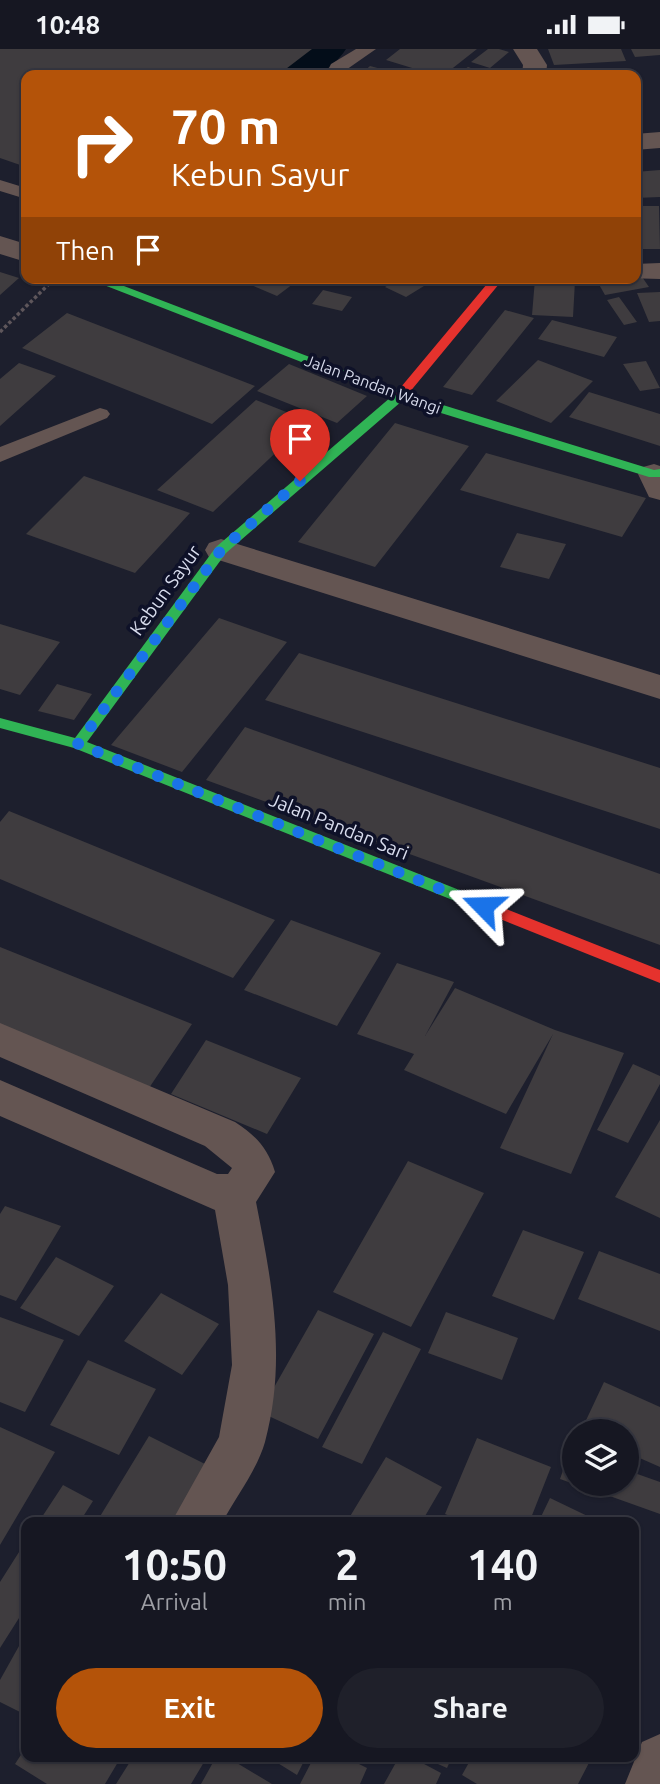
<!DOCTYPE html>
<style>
:root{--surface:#161722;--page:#1f202a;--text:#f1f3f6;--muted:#9e9fa5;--line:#353640;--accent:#b45309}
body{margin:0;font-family:Ubuntu,sans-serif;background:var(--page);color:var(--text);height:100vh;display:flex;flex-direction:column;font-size:26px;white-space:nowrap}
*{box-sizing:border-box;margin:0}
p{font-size:23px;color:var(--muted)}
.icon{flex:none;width:38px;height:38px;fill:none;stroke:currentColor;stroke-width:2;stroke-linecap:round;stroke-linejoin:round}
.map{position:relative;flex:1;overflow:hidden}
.details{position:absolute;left:21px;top:1468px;width:618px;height:245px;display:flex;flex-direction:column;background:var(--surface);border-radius:14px;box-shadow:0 2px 5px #0004,0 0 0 2px var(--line)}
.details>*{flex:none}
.top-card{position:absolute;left:21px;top:21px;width:620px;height:214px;border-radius:14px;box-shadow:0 2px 5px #0004,0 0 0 2px var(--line);background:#b45309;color:#fff;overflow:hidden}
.buttons{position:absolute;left:562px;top:1370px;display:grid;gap:14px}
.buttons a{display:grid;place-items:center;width:77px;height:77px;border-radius:50%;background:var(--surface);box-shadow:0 2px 5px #0004,0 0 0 2px var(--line);font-size:35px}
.pin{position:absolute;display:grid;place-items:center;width:60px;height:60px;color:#fff;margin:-72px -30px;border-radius:50% 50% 50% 0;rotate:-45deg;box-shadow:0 0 7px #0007}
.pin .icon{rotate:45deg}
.me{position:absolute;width:77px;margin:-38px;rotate:292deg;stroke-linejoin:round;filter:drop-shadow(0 0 5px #0008)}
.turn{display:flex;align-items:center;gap:24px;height:147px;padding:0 35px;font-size:32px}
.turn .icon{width:91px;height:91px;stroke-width:2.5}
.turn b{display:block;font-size:49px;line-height:60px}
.then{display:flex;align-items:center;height:66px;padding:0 35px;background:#0003;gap:14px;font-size:26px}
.eta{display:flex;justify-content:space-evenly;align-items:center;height:119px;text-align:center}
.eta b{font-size:42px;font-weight:700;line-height:49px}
.action{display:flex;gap:14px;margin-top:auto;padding:14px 35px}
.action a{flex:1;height:80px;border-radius:42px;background:var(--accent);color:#fff;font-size:28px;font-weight:700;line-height:80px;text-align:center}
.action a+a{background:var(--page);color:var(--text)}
.status{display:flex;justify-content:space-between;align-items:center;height:49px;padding:0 35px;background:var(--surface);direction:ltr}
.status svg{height:19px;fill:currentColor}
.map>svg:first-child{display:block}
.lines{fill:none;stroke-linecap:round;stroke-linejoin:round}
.river{fill:#030d19;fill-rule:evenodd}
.building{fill:#3f3c3f}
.path{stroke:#5e565b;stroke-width:3.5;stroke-dasharray:3.5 2.5;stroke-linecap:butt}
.lane{fill:#645552;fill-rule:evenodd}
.street{fill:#645552;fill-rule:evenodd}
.fast{fill:#30b455;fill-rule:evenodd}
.jam{fill:#e5322d;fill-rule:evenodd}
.route{stroke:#1a73e8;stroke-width:12;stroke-dasharray:0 21.6}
.labels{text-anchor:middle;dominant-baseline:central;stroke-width:7;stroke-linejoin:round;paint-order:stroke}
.far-street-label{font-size:16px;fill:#d8dced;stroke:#0e1128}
.street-label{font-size:19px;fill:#d8dced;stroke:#0e1128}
</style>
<div class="status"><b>10:48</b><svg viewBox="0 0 49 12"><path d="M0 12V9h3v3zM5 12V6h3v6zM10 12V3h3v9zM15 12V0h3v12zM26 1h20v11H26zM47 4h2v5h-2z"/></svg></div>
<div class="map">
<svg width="660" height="1735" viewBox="0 0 660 1735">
<rect width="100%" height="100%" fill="#1d1f2d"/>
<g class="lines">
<path class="river" d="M282,0H346C321,37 295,26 255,26L264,14Z"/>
</g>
<path class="building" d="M0,0H312L278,26H26V118L0,109Z
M400,0H477L444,26H435L386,11Z
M488,0H499L509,3L490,19L471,13Z
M548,0H621L626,12L554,16Z
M631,0H660V6L635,8Z
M370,17L400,25V26H360Z
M468,18L491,26H456Z
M660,121V148L635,149V123Z
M635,157H659L660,200H635Z
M0,223L19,229L0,246Z
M640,225L649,238L605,246L597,232L635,229Z
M259,229H290L297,232L277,247L251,236Z
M399,229H409L424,237L406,248L385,238Z
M535,230L575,232L573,268L532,266Z
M323,241L352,248L342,262L312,255Z
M660,243V272L649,273L637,244Z
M619,248L637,273L624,276L607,251Z
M505,261L534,269L472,346L443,338Z
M67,264L255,337L212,375L22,299Z
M552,271L617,288L604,308L538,290Z
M538,311L593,332L551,374L496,352Z
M646,312L660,339L640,342L623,315Z
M19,314L56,327L0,377V330Z
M289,315L367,347L337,374L257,342Z
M589,343L660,365V397L569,368Z
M256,351L309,372L213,463L157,441Z
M395,374L469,397L375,518L298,493Z
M486,404L646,449L622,488L460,441Z
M84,427L190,464L135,524L26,485Z
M517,484L566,495L549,530L500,518Z
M219,569L287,593L182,723L111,696Z
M0,575L60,593L20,646L0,640Z
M299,604L660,719V780L265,651Z
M57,635L92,645L74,671L38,662Z
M245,678L660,825V896L206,731Z
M9,762L275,871L233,929L0,830V773Z
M291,871L381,904L337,977L244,941Z
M0,898L192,975L147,1042L0,981Z
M397,914L454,933L425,987L455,939L555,981L624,1004L571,1125L500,1099L553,985L506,1065L404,1021L414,1005L357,985Z
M206,991L301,1029L267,1085L171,1045Z
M633,1015L660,1027V1035L628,1094L597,1081Z
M660,1071V1169L615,1148Z
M408,1112L484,1144L411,1278L333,1243Z
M5,1157L61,1177L16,1252L0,1246V1165Z
M523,1181L584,1203L554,1271L492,1247Z
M599,1202L660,1225V1282L578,1250Z
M56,1208L114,1237L79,1287L20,1259Z
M161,1244L219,1275L182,1326L124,1292Z
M318,1261L374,1285L318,1390L260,1363Z
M446,1263L518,1289L502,1331L428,1304Z
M0,1268L64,1291L25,1363L0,1353Z
M383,1283L421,1300L362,1415L322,1398Z
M88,1311L156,1340L119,1406L50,1376Z
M604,1333L660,1358V1418L626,1403V1382H581Z
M0,1378L55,1403L0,1496Z
M149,1387L207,1416L173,1474H96Z
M477,1389L551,1418L529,1474H466L445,1465Z
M570,1401L574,1402V1435L560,1430Z
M386,1408L442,1438L421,1474H346Z
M626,1421L660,1433V1465L576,1435H626Z
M63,1436L93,1452L79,1474H38Z
M550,1449L602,1474H538Z
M26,1492V1558L0,1599V1533Z
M19,1597L26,1601V1666L0,1653V1631Z
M26,1698V1708H121L105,1735H47L15,1715Z
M133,1708H207L191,1735H116Z
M216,1708H227L272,1735H201Z
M268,1708H306L297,1726Z
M314,1708H345L367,1719L360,1735H300Z
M399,1708H411L441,1724L436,1735H384Z
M422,1708H452L447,1719Z
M472,1708H592L578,1735H477L462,1726Z"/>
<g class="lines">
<path class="path" d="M0,283L54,230"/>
<path class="lane" d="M356,0H376L343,23H331L329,19L331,15Z
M0,131L26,139V150L0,142Z
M100,359L107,361L110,365L107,369L0,413V398Z"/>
<path class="street" d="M513,0H537L547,16L546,26H522L523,16Z
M660,83V99L635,101V85Z
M0,187L26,195V213L0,205Z
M660,214V230L626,229H635V215Z
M654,415L660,417V451L649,448L638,425L643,418Z
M221,490L660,626V650L209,508L205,501L209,494Z
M0,974L235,1073C255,1086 268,1099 275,1123L256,1153C272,1234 287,1311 265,1393C257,1421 236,1448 222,1474H171L219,1388L232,1316L228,1236L215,1161L0,1067V1031L217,1125H228L232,1119L205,1097L0,1008Z
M660,1685V1735H625L642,1693Z"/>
<path class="fast" d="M86,229H103L404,344L654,421L660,420V428H649L402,352L226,504L87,693L482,850L484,854L482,858H470L74,699L0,679V669L75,689L216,498L391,348Z"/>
<path class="jam" d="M492,229H504L404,350H396V344Z
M476,848L660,921V934L470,858L468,854L470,850Z"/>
</g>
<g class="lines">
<path class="route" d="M300,432L221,501L78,695L483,857"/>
</g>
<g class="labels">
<g class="far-street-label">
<text transform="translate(373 335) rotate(20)">Jalan Pandan Wangi</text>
</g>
<g class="street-label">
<text transform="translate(165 541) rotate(-54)">Kebun Sayur</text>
<text transform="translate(339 777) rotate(22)">Jalan Pandan Sari</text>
</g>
</g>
</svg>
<div class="buttons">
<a><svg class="icon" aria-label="layers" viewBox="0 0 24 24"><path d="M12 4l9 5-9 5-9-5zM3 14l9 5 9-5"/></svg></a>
</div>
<div class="pin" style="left:300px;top:432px;background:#d93025"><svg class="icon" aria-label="arrive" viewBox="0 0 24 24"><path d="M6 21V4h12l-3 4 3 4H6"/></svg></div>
<svg class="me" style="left:483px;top:857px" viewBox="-20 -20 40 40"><path d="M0-17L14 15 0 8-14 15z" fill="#1a73e8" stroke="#fff" stroke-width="4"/></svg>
<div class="top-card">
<div class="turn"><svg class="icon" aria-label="right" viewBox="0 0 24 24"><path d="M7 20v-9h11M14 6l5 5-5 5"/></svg><div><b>70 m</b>Kebun Sayur</div></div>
<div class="then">Then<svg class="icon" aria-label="arrive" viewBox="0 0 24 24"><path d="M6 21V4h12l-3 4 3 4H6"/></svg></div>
</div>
<section class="details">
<div class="eta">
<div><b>10:50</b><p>Arrival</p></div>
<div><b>2</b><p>min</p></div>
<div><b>140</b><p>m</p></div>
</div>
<div class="action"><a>Exit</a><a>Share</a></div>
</section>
</div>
